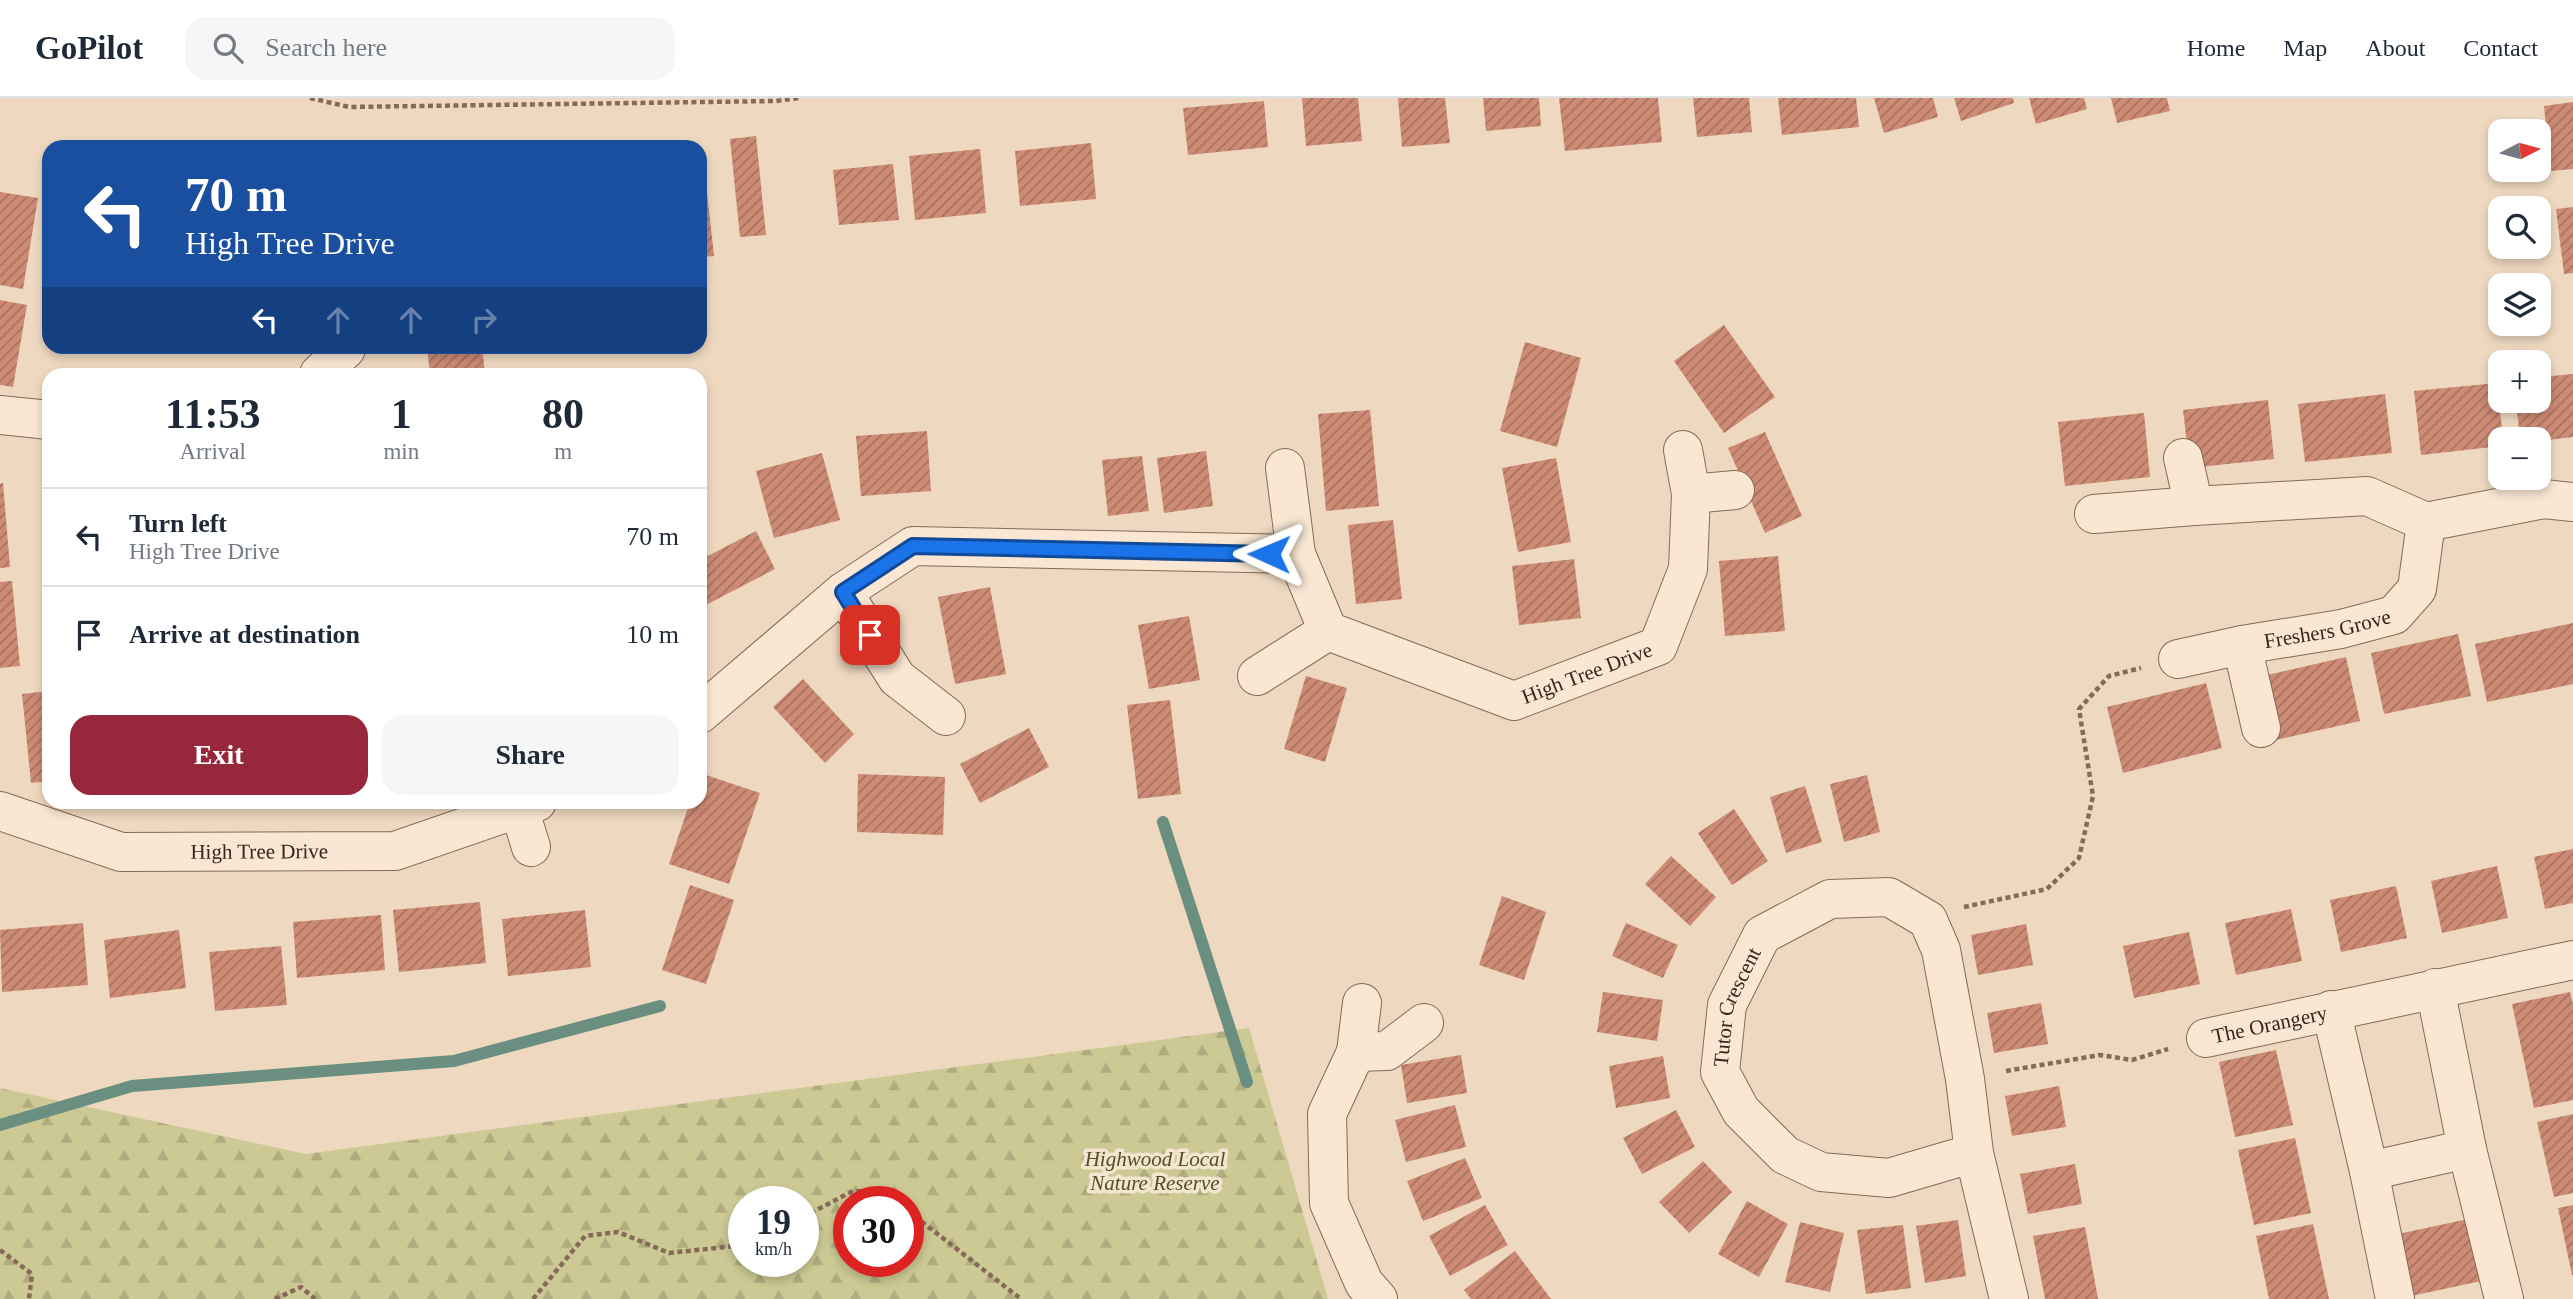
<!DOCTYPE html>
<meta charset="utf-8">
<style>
:root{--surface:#fff;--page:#f6f6f7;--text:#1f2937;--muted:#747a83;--line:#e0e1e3;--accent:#97273b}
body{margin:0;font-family:Georgia,serif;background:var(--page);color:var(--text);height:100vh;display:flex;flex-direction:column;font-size:26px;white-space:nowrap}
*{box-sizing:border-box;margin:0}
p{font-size:23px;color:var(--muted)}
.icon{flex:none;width:38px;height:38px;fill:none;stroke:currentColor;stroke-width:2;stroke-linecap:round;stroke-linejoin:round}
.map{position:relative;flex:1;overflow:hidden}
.side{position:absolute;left:42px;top:270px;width:665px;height:441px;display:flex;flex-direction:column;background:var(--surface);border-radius:21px;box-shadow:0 4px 10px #0003}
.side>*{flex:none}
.banner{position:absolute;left:42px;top:42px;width:665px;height:214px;border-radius:21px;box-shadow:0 4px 10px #0003;background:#1a4fa0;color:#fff;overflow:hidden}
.needle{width:46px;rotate:84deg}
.controls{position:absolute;left:2488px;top:21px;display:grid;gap:14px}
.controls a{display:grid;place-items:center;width:63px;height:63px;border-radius:14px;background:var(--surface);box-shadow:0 4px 10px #0003;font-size:35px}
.speed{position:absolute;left:728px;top:1088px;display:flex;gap:14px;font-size:35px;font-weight:700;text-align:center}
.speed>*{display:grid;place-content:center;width:91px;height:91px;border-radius:50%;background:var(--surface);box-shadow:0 4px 10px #0003;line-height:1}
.speed small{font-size:18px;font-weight:400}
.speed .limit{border:10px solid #d22;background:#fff;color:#111}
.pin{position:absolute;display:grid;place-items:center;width:60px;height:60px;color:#fff;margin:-30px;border-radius:14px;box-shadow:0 4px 10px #0006}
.me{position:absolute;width:77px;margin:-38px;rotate:271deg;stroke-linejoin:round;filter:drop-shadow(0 0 5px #0008)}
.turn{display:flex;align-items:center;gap:24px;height:147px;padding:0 28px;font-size:32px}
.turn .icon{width:91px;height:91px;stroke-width:2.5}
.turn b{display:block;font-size:49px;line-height:60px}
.lanes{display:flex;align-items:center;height:66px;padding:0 28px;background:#0003;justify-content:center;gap:35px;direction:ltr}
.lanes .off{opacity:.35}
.eta{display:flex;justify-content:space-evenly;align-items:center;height:119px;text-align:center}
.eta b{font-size:42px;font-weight:700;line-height:49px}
.button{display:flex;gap:14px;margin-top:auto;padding:14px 28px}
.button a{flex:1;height:80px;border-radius:21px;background:var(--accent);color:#fff;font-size:28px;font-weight:700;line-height:80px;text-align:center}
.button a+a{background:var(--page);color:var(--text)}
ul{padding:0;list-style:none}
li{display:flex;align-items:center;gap:21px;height:98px;padding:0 28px;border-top:2px solid var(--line)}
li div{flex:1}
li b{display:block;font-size:26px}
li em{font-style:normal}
header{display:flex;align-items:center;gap:42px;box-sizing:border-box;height:98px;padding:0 35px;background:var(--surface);border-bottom:2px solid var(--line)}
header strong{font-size:33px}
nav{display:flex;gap:38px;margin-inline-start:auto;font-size:24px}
.search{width:490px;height:63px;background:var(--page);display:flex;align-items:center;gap:18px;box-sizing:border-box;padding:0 24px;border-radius:21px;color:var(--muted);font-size:26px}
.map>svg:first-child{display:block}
.forest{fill:url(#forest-firs);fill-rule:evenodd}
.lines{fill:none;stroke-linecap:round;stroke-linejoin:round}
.stream{stroke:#6a8e7f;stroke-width:12}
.building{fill:url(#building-hatch)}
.minor-casing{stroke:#876958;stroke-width:40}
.path{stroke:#876958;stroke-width:4.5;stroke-dasharray:5 3.5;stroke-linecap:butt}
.minor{stroke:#f9e7d3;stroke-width:38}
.route-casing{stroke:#114b97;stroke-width:18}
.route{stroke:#1a73e8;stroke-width:12}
.labels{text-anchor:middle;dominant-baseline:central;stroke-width:7;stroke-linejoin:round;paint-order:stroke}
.street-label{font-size:21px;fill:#36251c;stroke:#f5e4cf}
.park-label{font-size:21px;font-style:italic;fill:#4f5323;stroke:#f5e4cf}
</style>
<header>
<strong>GoPilot</strong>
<div class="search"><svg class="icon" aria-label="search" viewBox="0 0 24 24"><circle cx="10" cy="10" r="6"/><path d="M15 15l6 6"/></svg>Search here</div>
<nav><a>Home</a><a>Map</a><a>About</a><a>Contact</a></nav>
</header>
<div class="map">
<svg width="2573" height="1201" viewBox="0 0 2573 1201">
<defs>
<pattern id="forest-firs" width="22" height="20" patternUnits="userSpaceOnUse" patternTransform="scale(1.75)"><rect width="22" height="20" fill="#ccc994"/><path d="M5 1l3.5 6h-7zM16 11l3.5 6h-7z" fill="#b0ac7f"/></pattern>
<pattern id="building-hatch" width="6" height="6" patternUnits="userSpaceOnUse" patternTransform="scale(1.75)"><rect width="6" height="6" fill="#cd8b75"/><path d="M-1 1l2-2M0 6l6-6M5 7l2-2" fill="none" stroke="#a7715f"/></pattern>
</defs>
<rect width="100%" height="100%" fill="#eed8c0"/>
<path class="forest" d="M1249,930L1328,1201H0V990L306,1056ZM803,1104V1164H744V1104ZM908,1104V1164H849V1104Z"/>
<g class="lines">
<path class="stream" d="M1163,724L1247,984
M0,1027L132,988L454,963L660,908"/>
</g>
<path class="building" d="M1302,0H1358L1362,43L1306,48Z
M1398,0H1445L1450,45L1402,49Z
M1483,0H1539L1541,28L1486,33Z
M1559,0H1658L1662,44L1565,53Z
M1693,0H1749L1752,34L1697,39Z
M1778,0H1856L1859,29L1782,37Z
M1874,0H1933L1938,19L1884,35Z
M1954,0H2013L2014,5L1961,23Z
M2029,0H2084L2087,11L2036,26Z
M2111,0H2167L2170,13L2117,25Z
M1264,3L1268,49L1188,57L1183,10Z
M2573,4V71L2551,73L2544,8Z
M756,38L766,137L740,139L730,41Z
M1091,45L1096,101L1020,108L1015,53Z
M980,51L986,115L915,122L909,58Z
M893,66L899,122L839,127L833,72Z
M700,76H705L714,158L700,159Z
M0,94L38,100L23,191L0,187Z
M2573,109V175L2564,176L2556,111Z
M0,202L27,207L13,289L0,287Z
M1724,227L1775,299L1724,335L1674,263Z
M1525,244L1581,260L1557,349L1500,333Z
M427,248H482L485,276H430Z
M2573,276V339L2539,343L2520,341L2516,303H2539V279Z
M2497,285L2503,341H2501V348L2421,357L2414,293Z
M2385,296L2392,355L2305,364L2298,306Z
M2268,302L2274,361L2190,370L2183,312Z
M1370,312L1379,408L1326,413L1318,316Z
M2144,315L2150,379L2065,388L2058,324Z
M927,333L931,393L861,398L856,338Z
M1765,334L1802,418L1765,435L1728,350Z
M1206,353L1213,408L1164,415L1157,360Z
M822,355L840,422L774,440L756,373Z
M1142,358L1149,413L1108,418L1102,362Z
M1556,360L1571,444L1518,454L1502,370Z
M3,385L10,469L0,470V386Z
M1393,422L1402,501L1356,506L1348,427Z
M756,433L775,471L700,510V462Z
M1778,458L1785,533L1725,538L1719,463Z
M1574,461L1581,520L1519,527L1512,468Z
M12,483L20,568L0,570V484Z
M990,489L1006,576L955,586L938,499Z
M1189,518L1200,582L1149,591L1138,527Z
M2573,525V586L2487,604L2475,546Z
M2458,536L2471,598L2384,616L2371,555Z
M2346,559L2360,623L2271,643L2258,579Z
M1306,578L1347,590L1325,664L1284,651Z
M803,581L854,636L825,665L773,609Z
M2206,585L2222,650L2123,675L2107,609Z
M49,593V683L31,685L22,596Z
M1170,602L1181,696L1138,701L1127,607Z
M1029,630L1049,669L980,705L960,666Z
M700,675L760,695L729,786L669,766L690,704H700Z
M858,676L945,679L943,737L857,734Z
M1867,677L1880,734L1844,744L1830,686Z
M1805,688L1822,744L1786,755L1770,699Z
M1734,711L1768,763L1732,787L1698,735Z
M2573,751V805L2545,811L2534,759Z
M1671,758L1716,799L1690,828L1645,786Z
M2497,768L2508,820L2442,835L2431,783Z
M690,787L734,802L706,886L662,872Z
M2396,788L2407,840L2341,854L2330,802Z
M1502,798L1546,814L1524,882L1479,867Z
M480,804L486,865L399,874L393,812Z
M2291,811L2302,863L2236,877L2225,825Z
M585,812L591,869L508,878L502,821Z
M381,817L385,872L297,880L293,824Z
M83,825L88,887L2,894L0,832Z
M1626,825L1678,847L1663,880L1612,858Z
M2026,826L2033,867L1978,877L1971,837Z
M179,832L186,890L110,900L104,842Z
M2189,834L2200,886L2134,900L2123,848Z
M281,848L287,907L215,913L209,854Z
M1603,894L1663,902L1657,943L1597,934Z
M2570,894L2573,906V1002L2534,1010L2512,906Z
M2041,905L2048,946L1994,955L1987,915Z
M2276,952L2293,1027L2235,1039L2219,964Z
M1461,957L1467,995L1407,1005L1401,967Z
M1663,958L1670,1000L1616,1010L1609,968Z
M2059,988L2066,1029L2012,1038L2005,998Z
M1455,1007L1466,1049L1406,1064L1395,1022Z
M1676,1012L1695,1049L1642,1076L1623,1040Z
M2573,1016V1095L2554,1099L2537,1024Z
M2295,1040L2311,1115L2254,1127L2238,1052Z
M1465,1060L1482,1100L1423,1123L1407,1083Z
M1703,1063L1732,1094L1689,1135L1659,1104Z
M2075,1066L2082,1106L2028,1116L2020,1076Z
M1747,1103L1788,1126L1759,1179L1718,1156Z
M1485,1107L1508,1147L1450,1178L1429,1138Z
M2573,1107V1177H2572L2558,1110Z
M2473,1120L2486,1182L2411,1198L2398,1136Z
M1958,1122L1966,1178L1925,1185L1916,1128Z
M1800,1124L1844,1135L1830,1194L1785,1184Z
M2313,1126L2329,1201H2269L2256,1138Z
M1903,1127L1911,1190L1866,1196L1857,1132Z
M2085,1129L2098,1201H2045L2033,1138Z
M1515,1153L1551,1201H1471L1464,1192Z"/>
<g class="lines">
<g class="minor-casing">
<g id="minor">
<path d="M319,276L346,251"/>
<path d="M0,317L49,322"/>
<path d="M2183,360L2194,408"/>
<path d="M1285,370L1296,456"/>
<path d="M1691,396L1735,392"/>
<path d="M2094,416L2194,408L2367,398L2426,424"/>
<path d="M843,494L897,580L946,618"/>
<path d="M2178,561L2242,547"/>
<path d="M1257,578L1328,533"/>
<path id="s1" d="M700,616L843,494L913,448L1296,456L1328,533L1514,603L1658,548L1688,471L1691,396L1683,352"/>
<path id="s2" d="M2261,630L2242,547L2341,531L2394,517L2417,491L2426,424L2544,401L2573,404"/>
<path d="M517,704L531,749"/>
<path id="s3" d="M0,713L121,754L395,753L537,704"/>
<path d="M2435,890L2467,1051L2504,1201"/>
<path d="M2331,912L2369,1073L2395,1201"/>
<path id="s4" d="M2206,940L2573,862"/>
<path d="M1356,954L1362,905"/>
<path id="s5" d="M1974,1055L1889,1080L1821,1074L1785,1057L1741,1013L1720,974L1727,907L1762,837L1830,801L1889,799L1928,822L1941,852L1965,981L1974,1055L2009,1201"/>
<path d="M2369,1073L2467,1051"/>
<path d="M1378,1201L1364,1185L1329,1105L1327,1016L1356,954L1387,953L1424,925"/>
</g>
</g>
<path class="path" d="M310,0L349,9L776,3L799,0
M1964,809L2047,791L2079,760L2093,698L2079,611L2109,578L2141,570
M2006,973L2100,957L2132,962L2168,951
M908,1113L1021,1201
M803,1119L851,1094L881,1091L897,1104
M0,1152L32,1176L29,1201
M275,1201L301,1189L315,1201
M533,1201L585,1138L618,1134L669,1155L744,1147"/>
<use href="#minor" class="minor"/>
</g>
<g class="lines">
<g class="route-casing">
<path id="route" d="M870,537L843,494L913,448L1269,456"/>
</g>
<use href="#route" class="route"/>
</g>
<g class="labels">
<g class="street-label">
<text stroke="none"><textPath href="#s2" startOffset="172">Freshers Grove</textPath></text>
<text stroke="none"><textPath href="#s1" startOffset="1015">High Tree Drive</textPath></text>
<text stroke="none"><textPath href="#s3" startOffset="266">High Tree Drive</textPath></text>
<text stroke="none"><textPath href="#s5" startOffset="371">Tutor Crescent</textPath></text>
<text stroke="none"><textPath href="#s4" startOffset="65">The Orangery</textPath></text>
</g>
<g class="park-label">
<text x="1155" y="1061">Highwood Local<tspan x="1155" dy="24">Nature Reserve</tspan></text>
</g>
</g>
</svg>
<div class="controls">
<a><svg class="needle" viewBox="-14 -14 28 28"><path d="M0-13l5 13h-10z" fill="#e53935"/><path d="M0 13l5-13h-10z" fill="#747a83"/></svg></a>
<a><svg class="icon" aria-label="search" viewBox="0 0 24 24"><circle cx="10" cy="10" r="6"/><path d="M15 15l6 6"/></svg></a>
<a><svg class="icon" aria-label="layers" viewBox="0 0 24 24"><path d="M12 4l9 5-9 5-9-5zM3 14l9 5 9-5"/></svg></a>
<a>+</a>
<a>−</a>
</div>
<div class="speed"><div>19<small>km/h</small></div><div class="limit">30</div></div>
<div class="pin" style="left:870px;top:537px;background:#d93025"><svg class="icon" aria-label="arrive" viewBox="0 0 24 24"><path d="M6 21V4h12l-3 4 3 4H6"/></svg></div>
<svg class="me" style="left:1269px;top:456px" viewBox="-20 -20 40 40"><path d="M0-17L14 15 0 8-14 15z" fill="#1a73e8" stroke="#fff" stroke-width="4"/></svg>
<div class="banner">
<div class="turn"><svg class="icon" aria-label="left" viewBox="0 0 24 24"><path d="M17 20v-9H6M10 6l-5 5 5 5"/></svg><div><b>70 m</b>High Tree Drive</div></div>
<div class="lanes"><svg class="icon" aria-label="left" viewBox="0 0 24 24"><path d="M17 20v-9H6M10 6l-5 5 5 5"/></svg><svg class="icon off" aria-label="ahead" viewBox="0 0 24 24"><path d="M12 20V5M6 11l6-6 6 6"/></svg><svg class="icon off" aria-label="ahead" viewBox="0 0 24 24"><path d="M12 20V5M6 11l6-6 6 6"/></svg><svg class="icon off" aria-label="right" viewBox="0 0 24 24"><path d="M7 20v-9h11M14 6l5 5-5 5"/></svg></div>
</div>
<section class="side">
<div class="eta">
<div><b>11:53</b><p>Arrival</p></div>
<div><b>1</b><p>min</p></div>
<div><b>80</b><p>m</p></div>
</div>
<ul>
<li><svg class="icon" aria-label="left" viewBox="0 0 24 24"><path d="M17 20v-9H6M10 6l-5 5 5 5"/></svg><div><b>Turn left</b><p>High Tree Drive</p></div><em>70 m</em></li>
<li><svg class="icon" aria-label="arrive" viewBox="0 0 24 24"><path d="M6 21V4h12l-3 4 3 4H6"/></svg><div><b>Arrive at destination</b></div><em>10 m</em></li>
</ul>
<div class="button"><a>Exit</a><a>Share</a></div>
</section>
</div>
